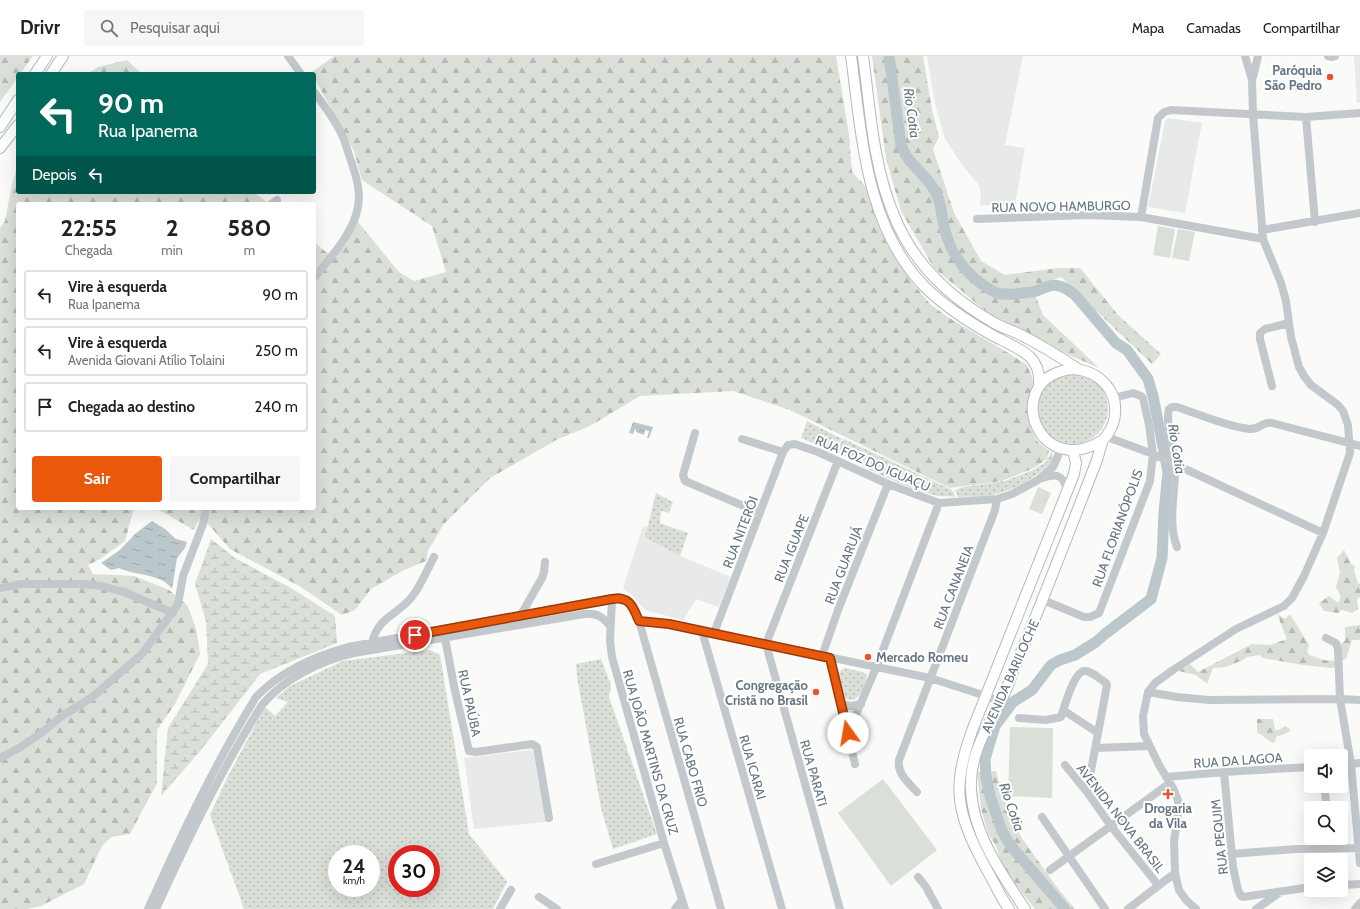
<!DOCTYPE html>
<html lang="pt">
<meta charset="utf-8">
<style>
:root{--surface:#fff;--page:#f6f6f6;--text:#222;--muted:#767676;--line:#e0e0e0;--accent:#ea580c}
body{margin:0;font-family:Cabin,sans-serif;background:var(--page);color:var(--text);height:100vh;display:flex;flex-direction:column;font-size:15px;white-space:nowrap}
*{box-sizing:border-box;margin:0}
p{font-size:13px;color:var(--muted)}
.icon{flex:none;width:22px;height:22px;fill:none;stroke:currentColor;stroke-width:2;stroke-linecap:round;stroke-linejoin:round}
.map{position:relative;flex:1;overflow:hidden}
.details{position:absolute;left:16px;top:146px;width:300px;height:308px;display:flex;flex-direction:column;background:var(--surface);border-radius:4px;box-shadow:0 4px 16px #0002}
.details>*{flex:none}
.banner{position:absolute;left:16px;top:16px;width:300px;height:122px;border-radius:4px;box-shadow:0 4px 16px #0002;background:#00695c;color:#fff;overflow:hidden}
.fabs{position:absolute;left:1304px;top:693px;display:grid;gap:8px}
.fabs a{display:grid;place-items:center;width:44px;height:44px;border-radius:4px;background:var(--surface);box-shadow:0 4px 16px #0002;font-size:20px}
.speed{position:absolute;left:328px;top:789px;display:flex;gap:8px;font-size:20px;font-weight:700;text-align:center}
.speed>*{display:grid;place-content:center;width:52px;height:52px;border-radius:50%;background:var(--surface);box-shadow:0 4px 16px #0002;line-height:1}
.speed small{font-size:10px;font-weight:400}
.speed .limit{border:6px solid #d22;background:#fff;color:#111}
.pin{position:absolute;display:grid;place-items:center;width:34px;height:34px;color:#fff;margin:-17px;border:2px solid #fff;border-radius:50%;box-shadow:0 1px 4px #0007}
.me{position:absolute;width:44px;margin:-22px;rotate:347deg;stroke-linejoin:round;filter:drop-shadow(0 0 3px #0008)}
.turn{display:flex;align-items:center;gap:14px;height:84px;padding:0 16px;font-size:18px}
.turn .icon{width:52px;height:52px;stroke-width:2.5}
.turn b{display:block;font-size:28px;line-height:34px}
.then{display:flex;align-items:center;height:38px;padding:0 16px;background:#0003;gap:8px;font-size:15px}
.eta{display:flex;justify-content:space-evenly;align-items:center;height:68px;text-align:center}
.eta b{font-size:24px;font-weight:700;line-height:28px}
.action{display:flex;gap:8px;margin-top:auto;padding:8px 16px}
.action a{flex:1;height:46px;border-radius:4px;background:var(--accent);color:#fff;font-size:16px;font-weight:700;line-height:46px;text-align:center}
.action a+a{background:var(--page);color:var(--text)}
ul{padding:0;list-style:none}
li{display:flex;align-items:center;gap:12px;height:50px;margin:0 8px 6px;padding:0 8px;border:2px solid var(--line);border-radius:4px}
li div{flex:1}
li b{display:block;font-size:15px}
li em{font-style:normal}
header{display:flex;align-items:center;gap:24px;box-sizing:border-box;height:56px;padding:0 20px;background:var(--surface);border-bottom:1px solid var(--line)}
header strong{font-size:19px}
nav{display:flex;gap:22px;margin-inline-start:auto;font-size:14px}
.search{width:280px;height:36px;background:var(--page);display:flex;align-items:center;gap:10px;box-sizing:border-box;padding:0 14px;border-radius:4px;color:var(--muted);font-size:15px}
.map>svg:first-child{display:block}
.built{fill:#e8e9e9}
.green{fill:url(#green-dots);fill-rule:evenodd}
.forest{fill:url(#forest-firs)}
.wetland{fill:url(#wetland-marsh)}
.pitch{fill:#dadfd7}
.water{fill:url(#water-ripples)}
.lines{fill:none;stroke-linecap:round;stroke-linejoin:round}
.river{stroke:#bbc7cb;stroke-width:11}
.major-casing{stroke:#b5babe;stroke-width:12}
.minor{stroke:#c3c8cc;stroke-width:8}
.major{stroke:#fff;stroke-width:10}
.route-casing{stroke:#983908;stroke-width:10}
.route{stroke:#ea580c;stroke-width:7}
.poi-dot{fill:#e4572e;stroke:#fff;stroke-width:1.5}
.labels{text-anchor:middle;dominant-baseline:central;stroke-width:4;stroke-linejoin:round;paint-order:stroke}
.poi-label{font-size:13px;font-weight:bold;fill:#657683;stroke:#fff;text-anchor:end}
.street-label{font-size:13px;fill:#657683;stroke:#fff}
.water-label{font-size:14px;font-style:italic;fill:#60757c;stroke:#fff}
</style>
<header>
<strong>Drivr</strong>
<div class="search"><svg class="icon" aria-label="search" viewBox="0 0 24 24"><circle cx="10" cy="10" r="6"/><path d="M15 15l6 6"/></svg>Pesquisar aqui</div>
<nav><a>Mapa</a><a>Camadas</a><a>Compartilhar</a></nav>
</header>
<div class="map">
<svg width="1360" height="853" viewBox="0 0 1360 853">
<defs>
<pattern id="green-dots" width="8" height="8" patternUnits="userSpaceOnUse"><rect width="8" height="8" fill="#dadfd7"/><path d="M2 2h.1M6 6h.1" fill="none" stroke="#b4b9b4" stroke-width="1.8" stroke-linecap="round"/></pattern>
<pattern id="forest-firs" width="22" height="20" patternUnits="userSpaceOnUse"><rect width="22" height="20" fill="#dadfd7"/><path d="M5 1l3.5 6h-7zM16 11l3.5 6h-7z" fill="#b4b9b4"/></pattern>
<pattern id="wetland-marsh" width="20" height="14" patternUnits="userSpaceOnUse"><rect width="20" height="14" fill="#dadfd7"/><path d="M1 5h8M5 5V1M11 12h8M15 12V8" fill="none" stroke="#b4b9b4"/></pattern>
<pattern id="water-ripples" width="26" height="14" patternUnits="userSpaceOnUse"><rect width="26" height="14" fill="#bbc7cb"/><path d="M2 4q2-2 4 0t4 0M15 11q2-2 4 0t4 0" fill="none" stroke="#9ca6aa"/></pattern>
</defs>
<rect width="100%" height="100%" fill="#fafaf8"/>
<path class="built" d="M927,0H1023L1005,89L1025,92L1015,149H980L981,137L978,128L963,110L945,83L935,48Z
M1354,0H1360V47H1357Z
M1168,62L1202,67L1185,157L1148,151L1165,65Z
M643,470L683,482L680,500L731,521L719,551L696,543L683,564L645,554L634,541L623,532Z
M530,694L533,695L536,699L546,766L474,773L464,702Z"/>
<path class="green" d="M1038 353a35 35 0 1 1 70 0a35 35 0 1 1-70 0Z
M807,365L842,383L833,395L801,382Z
M844,383L952,434L956,441C949,440 941,441 934,439C904,431 861,411 835,394Z
M1052,395L1054,405C1036,421 1016,434 992,439C981,441 969,440 958,441L955,434L964,431L1005,425L1033,414L1046,406Z
M656,437L673,446L669,457L661,455L660,467L688,477L680,500L645,481Z
M430,594L440,599L469,778L507,826L493,853H244L210,759L227,722L265,651L275,660L288,646L276,642L290,630L343,605ZM337,798H371V832H337ZM397,798H431V832H397Z
M601,603L611,629L609,641L657,778L613,793L601,752L577,621L576,608Z
M845,612L863,616L867,619L863,636L854,644L846,643L841,636L837,617Z"/>
<path class="forest" d="M0,0H33L20,18H18V21L0,46Z
M334,0H836L849,79L852,116L866,131L885,184L910,224L930,248L946,260L1010,298L1027,309L1034,326L1028,354L1031,373L1038,386L1049,395L1047,403L1034,412L1002,425L950,432L790,354L733,335L640,340L590,370L556,384L490,422L443,469L428,495L426,505L402,515L371,533L355,554L342,559L301,531L230,493L201,460L194,474L161,455L150,452H314V186L333,202L347,187L358,166L399,216L414,225L446,216L432,170L362,124L354,95L314,21V18L312,16Z
M872,0H923L932,54L939,81L933,93L954,157L981,205L1005,219L1058,212H1080L1118,259L1161,298L1152,308L1061,221L1032,231L1043,259L1099,312L1046,289L987,256L934,212L901,155L886,102Z
M127,4L142,18H87L98,11Z
M18,108V136H254L269,148H18V452H134L125,485L100,503L88,509L93,518L134,520L169,534L187,549L196,572L200,598L175,648L157,674V727L130,778L111,781L102,790L84,828L41,850L26,853H0V172L5,165L11,133Z
M1344,494L1351,508L1355,510L1354,515L1358,527L1360,528V541L1357,543L1358,553L1352,557L1342,554L1338,557L1324,555L1319,547L1329,540L1338,547C1342,542 1340,537 1336,531L1340,516L1337,502Z
M1277,558L1285,563L1290,558L1309,589L1307,595L1309,599L1324,604L1335,605L1336,611L1331,612L1303,609L1263,602L1260,599L1247,601L1243,604L1226,611L1213,612L1207,628L1196,619L1179,615L1190,608L1198,616L1252,588L1270,589L1287,583Z
M1360,569V584H1352L1346,603L1340,605V589L1345,584V571Z
M1257,663H1273L1275,674H1279L1285,670L1290,673L1289,676L1282,679L1277,680L1274,687C1267,685 1264,679 1257,677Z
M996,715L1001,736L1021,781L1056,830L1075,853H1035L1003,812L996,790L988,777L981,753L977,716Z"/>
<path class="wetland" d="M211,483L235,502L291,532L335,560L337,587L260,618L201,694L161,740L168,672L208,608L206,565L195,528Z"/>
<path class="pitch" d="M1158,170L1175,173L1170,202L1153,199Z
M1178,173L1195,176L1189,205L1172,202Z
M1038,431L1051,437L1042,458L1029,453Z
M1010,671L1053,672L1052,742L1008,740Z
M883,723L937,794L891,830L838,757Z"/>
<path class="water" d="M633,366L653,371L649,382H647L649,375L645,374L644,379L636,376V373H635L633,378L629,377Z
M152,465L165,473L176,483L187,486L185,492L177,502L172,533C161,517 136,520 119,512L111,514L101,507L120,494L136,477Z"/>
<g class="lines">
<path class="river" d="M889,0L901,89C903,93 905,99 908,102C917,115 928,121 936,137C942,148 941,159 944,170C949,194 963,215 983,229C989,233 995,238 1002,238C1012,239 1023,237 1033,236C1041,234 1051,227 1059,230C1065,231 1070,235 1075,239L1116,287L1127,294L1148,323L1153,340L1168,416L1164,456L1162,502L1151,543L1105,578L1096,586L1075,599L1060,604L1051,609L1032,634L1013,646L995,670L985,703L986,721L990,740L1002,775L1010,789L1065,853"/>
<g class="major-casing">
<path id="major" d="M851,0C862,79 865,169 924,230C944,250 967,265 992,279C1003,285 1024,294 1031,302C1039,311 1040,320 1039,330
M863,0C870,51 873,109 893,157C911,204 948,240 991,265C1000,271 1011,274 1021,279C1041,289 1060,301 1078,313
M35,18L47,0
M51,18L63,0
M0,71L18,44
M0,92L18,69
M1009,853C1001,842 995,828 988,816C976,794 963,769 960,744C957,720 965,694 973,672L1074,418L1076,407L1073,395
M1025,853C1001,817 973,778 971,733C969,701 986,673 1000,646C1005,637 1009,627 1012,618C1042,547 1069,476 1097,404C1099,398 1101,389 1103,384C1104,382 1106,381 1107,379C1112,372 1115,365 1115,357C1118,329 1088,307 1062,315C1004,332 1040,424 1103,384"/>
</g>
<path class="minor" d="M288,0L301,18
M1328,0L1332,1L1335,0
M1253,21L1258,0
M314,36C324,49 335,64 342,79C345,85 347,93 349,99C356,119 363,138 356,159C349,182 329,203 314,222
M1306,61L1315,166
M271,148L277,144
M1141,161L1158,62L1164,56L1171,54L1306,61L1360,57
M977,163L1088,159L1141,161L1263,183
M1262,174L1360,157
M1272,330L1260,283V277L1265,273L1289,267
M695,377L683,419L685,425L760,457
M1107,381L1153,398L1323,477
M742,383L783,396
M838,405L766,588L840,853
M1043,422C1057,417 1063,419 1067,434
M1177,491C1167,465 1176,436 1175,408C1174,393 1165,367 1169,353L1172,351H1177C1198,358 1228,371 1249,373C1260,374 1262,365 1272,367L1360,390
M0,532L21,528H82L102,530L124,536L173,557
M612,543L610,585L612,601L664,787L685,853
M1043,544L1084,561H1090L1099,557L1150,425L1153,398L1149,369L1143,342L1141,340L1133,337L1114,342
M522,563V557L542,522L544,516L545,506
M639,565L721,853
M702,575L782,853
M444,577L455,635L469,695L476,696L532,688L537,691L549,762
M714,577L783,396L788,389L795,388L818,396L888,428L939,447L997,443L1012,438L1038,424L1053,411L1058,400L1060,392
M1326,582L1336,587L1338,593L1340,643L1351,708L1360,807
M372,587C377,562 397,559 411,542C421,530 427,514 434,501
M822,600L838,554L888,428
M830,602L855,708
M1148,636L1177,641L1209,644L1340,643L1360,644
M841,648L851,650L861,648
M1063,654L1098,677
M1019,662L1046,664L1061,661C1064,652 1074,616 1084,615C1090,614 1100,623 1106,627L1107,629L1087,736
M848,677L876,612L939,447
M1096,692L1149,690
M0,702L19,692L40,678L62,660L91,642L142,598L178,548L183,520L203,468L206,452
M1351,708L1360,707
M1065,709L1087,736L1111,770L1158,829
M1224,716L1233,811L1238,834L1241,840L1243,841L1311,831
M1166,721L1224,716L1311,711
M1324,730L1327,752
M917,736C908,726 897,718 899,704L995,454L997,443
M1042,761L1105,853
M1329,782L1330,792
M1231,798L1296,793L1360,792
M596,808L664,787
M1050,814L1170,727
M918,821L926,831L938,853
M1341,829L1360,828
M539,841L557,853
M148,853C181,780 214,709 256,641C280,616 315,600 348,591L619,541C631,543 635,555 639,565L669,568L930,622L986,640L1000,646
M156,853C188,783 221,714 262,649C283,623 322,604 354,597L584,558C597,557 602,560 610,570
M500,853L511,834
M675,853L682,844
M1128,853L1175,817
M1196,853L1186,844L1179,834L1175,817L1174,785L1178,759V744L1173,732L1159,709L1144,678L1143,660L1148,636L1155,627L1173,614L1236,573L1284,550L1292,542L1304,520L1323,477L1350,397L1348,369L1343,355L1338,349L1311,329L1304,320L1299,311L1291,281L1286,245L1281,227L1263,183L1253,59L1252,24L1245,0
M1256,853L1279,837
M1355,853L1360,847"/>
<use href="#major" class="major"/>
</g>
<g class="lines">
<g class="route-casing">
<path id="route" d="M415,579L612,543C630,540 633,551 639,565L669,568L830,602L848,677"/>
</g>
<use href="#route" class="route"/>
</g>
<g class="poi-dot">
<circle cx="1330" cy="21" r="4"/>
<circle cx="868" cy="601" r="4"/>
<circle cx="816" cy="636" r="4"/>
<path d="M1166 732h4v4h4v4h-4v4h-4v-4h-4v-4h4z"/>
</g>
<g class="labels">
<g class="poi-label">
<text x="1322" y="14">Paróquia<tspan x="1322" dy="15">São Pedro</tspan></text>
<text x="876" y="601" text-anchor="start">Mercado Romeu</text>
<text x="808" y="629">Congregação<tspan x="808" dy="15">Cristã no Brasil</tspan></text>
<text x="1168" y="752" text-anchor="middle">Drogaria<tspan x="1168" dy="15">da Vila</tspan></text>
</g>
<g class="street-label">
<text transform="translate(1061 150) rotate(-1)">RUA NOVO HAMBURGO</text>
<text transform="translate(873 407) rotate(23)">RUA FOZ DO IGUAÇU</text>
<text transform="translate(1117 472) rotate(-70)">RUA FLORIANÓPOLIS</text>
<text transform="translate(740 476) rotate(-69)">RUA NITERÓI</text>
<text transform="translate(791 492) rotate(-68)">RUA IGUAPE</text>
<text transform="translate(843 509) rotate(-69)">RUA GUARUJÁ</text>
<text transform="translate(953 531) rotate(-69)">RUA CANANEIA</text>
<text transform="translate(1010 620) rotate(-66)">AVENIDA BARILOCHE</text>
<text transform="translate(470 647) rotate(78)">RUA PAÚBA</text>
<text transform="translate(651 696) rotate(74)">RUA JOÃO MARTINS DA CRUZ</text>
<text transform="translate(1238 704) rotate(-4)">RUA DA LAGOA</text>
<text transform="translate(691 706) rotate(74)">RUA CABO FRIO</text>
<text transform="translate(753 711) rotate(74)">RUA ICARAI</text>
<text transform="translate(814 717) rotate(74)">RUA PARATI</text>
<text transform="translate(1121 762) rotate(52)">AVENIDA NOVA BRASIL</text>
<text transform="translate(1219 781) rotate(-96)">RUA PEQUIM</text>
</g>
<g class="water-label">
<text transform="translate(912 57) rotate(82)">Rio Cotia</text>
<text transform="translate(1177 393) rotate(81)">Rio Cotia</text>
<text transform="translate(1012 751) rotate(71)">Rio Cotia</text>
</g>
</g>
</svg>
<div class="fabs">
<a><svg class="icon" aria-label="sound" viewBox="0 0 24 24"><path d="M4 9h4l5-4v14l-5-4H4zM17 9q2 3 0 6"/></svg></a>
<a><svg class="icon" aria-label="search" viewBox="0 0 24 24"><circle cx="10" cy="10" r="6"/><path d="M15 15l6 6"/></svg></a>
<a><svg class="icon" aria-label="layers" viewBox="0 0 24 24"><path d="M12 4l9 5-9 5-9-5zM3 14l9 5 9-5"/></svg></a>
</div>
<div class="speed"><div>24<small>km/h</small></div><div class="limit">30</div></div>
<div class="pin" style="left:415px;top:579px;background:#d93025"><svg class="icon" aria-label="arrive" viewBox="0 0 24 24"><path d="M6 21V4h12l-3 4 3 4H6"/></svg></div>
<svg class="me" style="left:848px;top:677px" viewBox="-20 -20 40 40"><circle r="19" fill="#fff"/><path d="M0-13L10 11 0 6-10 11z" fill="#ea580c"/></svg>
<div class="banner">
<div class="turn"><svg class="icon" aria-label="left" viewBox="0 0 24 24"><path d="M17 20v-9H6M10 6l-5 5 5 5"/></svg><div><b>90 m</b>Rua Ipanema</div></div>
<div class="then">Depois<svg class="icon" aria-label="left" viewBox="0 0 24 24"><path d="M17 20v-9H6M10 6l-5 5 5 5"/></svg></div>
</div>
<section class="details">
<div class="eta">
<div><b>22:55</b><p>Chegada</p></div>
<div><b>2</b><p>min</p></div>
<div><b>580</b><p>m</p></div>
</div>
<ul>
<li><svg class="icon" aria-label="left" viewBox="0 0 24 24"><path d="M17 20v-9H6M10 6l-5 5 5 5"/></svg><div><b>Vire à esquerda</b><p>Rua Ipanema</p></div><em>90 m</em></li>
<li><svg class="icon" aria-label="left" viewBox="0 0 24 24"><path d="M17 20v-9H6M10 6l-5 5 5 5"/></svg><div><b>Vire à esquerda</b><p>Avenida Giovani Atílio Tolaini</p></div><em>250 m</em></li>
<li><svg class="icon" aria-label="arrive" viewBox="0 0 24 24"><path d="M6 21V4h12l-3 4 3 4H6"/></svg><div><b>Chegada ao destino</b></div><em>240 m</em></li>
</ul>
<div class="action"><a>Sair</a><a>Compartilhar</a></div>
</section>
</div>
